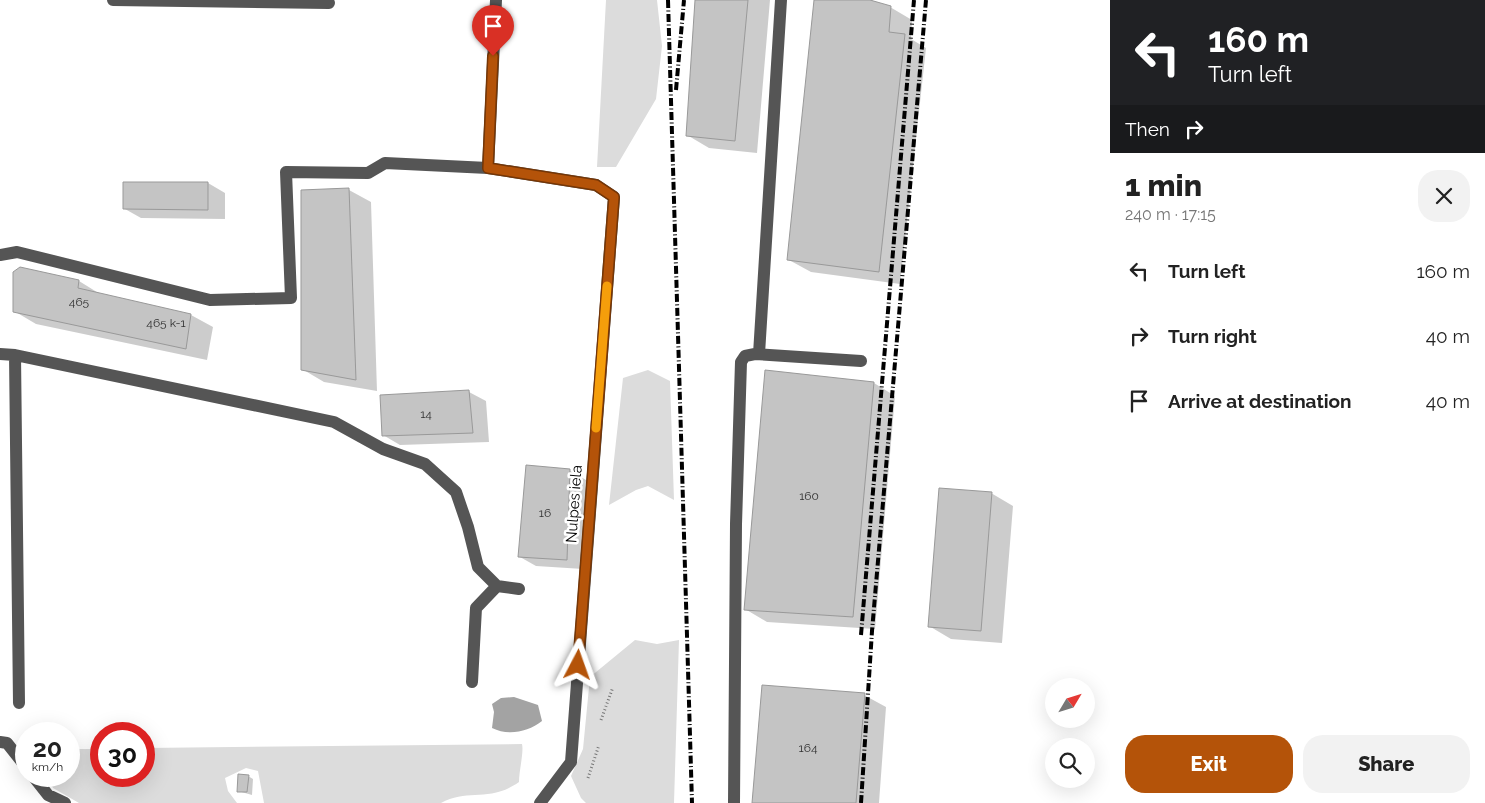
<!DOCTYPE html>
<meta charset="utf-8">
<style>
:root{--surface:#fff;--page:#f2f2f2;--text:#222;--muted:#767676;--accent:#b45309}
body{margin:0;font-family:Raleway,sans-serif;background:var(--page);color:var(--text);height:100vh;display:flex;flex-direction:column;font-size:19px;white-space:nowrap}
*{box-sizing:border-box;margin:0}
p{font-size:16px;color:var(--muted)}
.icon{flex:none;width:28px;height:28px;fill:none;stroke:currentColor;stroke-width:2;stroke-linecap:round;stroke-linejoin:round}
.map{position:relative;flex:1;overflow:hidden}
.details{display:flex;flex-direction:column;background:var(--surface);width:375px}
.details>*{flex:none}
.guide{background:#202124;color:#fff;overflow:hidden}
.needle{width:32px;rotate:52deg}
.buttons{position:absolute;left:1045px;top:678px;display:grid;gap:10px}
.buttons a{display:grid;place-items:center;width:50px;height:50px;border-radius:50%;background:var(--surface);box-shadow:0 5px 20px #0002;font-size:25px}
.speed{position:absolute;left:15px;top:722px;display:flex;gap:10px;font-size:25px;font-weight:700;text-align:center}
.speed>*{display:grid;place-content:center;width:65px;height:65px;border-radius:50%;background:var(--surface);box-shadow:0 5px 20px #0002;line-height:1}
.speed small{font-size:12px;font-weight:400}
.speed .limit{border:8px solid #d22;background:#fff;color:#111}
.pin{position:absolute;display:grid;place-items:center;width:42px;height:42px;color:#fff;margin:-51px -21px;border-radius:50% 50% 50% 0;rotate:-45deg;box-shadow:0 0 5px #0007}
.pin .icon{rotate:45deg}
.me{position:absolute;width:55px;margin:-28px;rotate:4deg;stroke-linejoin:round;filter:drop-shadow(0 0 4px #0008)}
.turn{display:flex;align-items:center;gap:18px;height:105px;padding:0 15px;font-size:22px}
.turn .icon{width:65px;height:65px;stroke-width:2.5}
.turn b{display:block;font-size:35px;line-height:42px}
.then{display:flex;align-items:center;height:48px;padding:0 15px;background:#0003;gap:10px;font-size:19px}
.round{display:grid;place-items:center;flex:none;width:52px;height:52px;border-radius:20px;background:var(--page)}
.head{display:flex;align-items:center;justify-content:space-between;height:85px;padding:0 15px}
h1{font-size:30px;font-weight:800;line-height:38px}
.button{display:flex;gap:10px;margin-top:auto;padding:10px 15px}
.button a{flex:1;height:58px;border-radius:20px;background:var(--accent);color:#fff;font-size:20px;font-weight:800;line-height:58px;text-align:center}
.button a+a{background:var(--page);color:var(--text)}
ul{padding:0;list-style:none}
li{display:flex;align-items:center;gap:15px;height:65px;padding:0 15px}
li div{flex:1}
li b{display:block;font-size:19px}
li em{font-style:normal}
main{display:flex;flex:1;min-height:0}
.map>svg:first-child{display:block}
.green{fill:#dcdcdc}
.water{fill:#a3a3a3}
.shadow{fill:#0003}
.building{fill:#c4c4c4;stroke:#999}
.lines{fill:none;stroke-linecap:round;stroke-linejoin:round}
.path{stroke:#777;stroke-width:3;stroke-dasharray:1 2.5;stroke-linecap:butt}
.minor{stroke:#555;stroke-width:12}
.rail{stroke:#000;stroke-width:4;stroke-dasharray:8 2.5 1 2.5;stroke-linecap:butt}
.route-casing{stroke:#753606;stroke-width:12}
.route{stroke:#b45309;stroke-width:9}
.slow{stroke:#f59e0b;stroke-width:9}
.labels{text-anchor:middle;dominant-baseline:central;stroke-width:5;stroke-linejoin:round;paint-order:stroke}
.number-label{font-size:12px;fill:#313131}
.street-label{font-size:15px;fill:#000;stroke:#fff}
</style>
<main>
<div class="map">
<svg width="1110" height="803" viewBox="0 0 1110 803">
<rect width="100%" height="100%" fill="#fff"/>
<path class="green" d="M606,0H657L662,46L656,99L616,167H597Z
M648,370L670,381L674,500L648,486L636,490L609,505L623,378Z
M635,640L657,644L679,640L674,803H586L581,798L571,776L583,749L590,677Z
M522,744C524,752 519,771 519,782C489,803 468,788 441,803H264L258,771L246,768L225,778L228,791L237,803H79L53,788L48,776H69V749H101V776H144V748Z"/>
<path class="water" d="M514,697L538,705L542,721C528,732 508,736 492,728L494,712L492,704L501,698Z"/>
<path class="shadow" d="M696,0H770L757,153L709,148L687,135Z
M815,0H871L890,7L912,20L911,39L926,48L900,284L811,272L789,260Z
M208,183L225,193V219L141,218L125,209Z
M349,190L371,202L377,391L324,382L302,369Z
M79,281L100,294L191,315L213,327L207,360L36,324L14,311Z
M874,383L895,396L875,629L767,622L745,609Z
M469,392L486,401L489,442L400,445L383,435Z
M569,470L586,480L583,569L536,566L520,557Z
M991,493L1013,506L1002,643L951,639L929,626Z
M864,695L886,707L879,803H753Z
M248,776L253,779L252,795L238,791Z"/>
<path class="building" d="M695,0H748L735,141L686,136Z
M814,0H870L891,6L889,32L905,34L879,272L787,260Z
M123,182H208V210L123,209Z
M349,188L356,380L301,370V190Z
M20,267L79,280L78,288L191,314L186,349L13,312V272Z
M765,370L874,382L853,617L744,610Z
M469,390L473,433L382,436L380,395Z
M526,465L570,469L567,560L518,557Z
M939,488L992,492L981,631L928,627Z
M762,685L865,693L856,803H752Z
M238,774L249,775L247,792H237Z"/>
<g class="lines">
<path class="path" d="M601,720L613,687
M588,778L599,745"/>
<path class="minor" d="M113,0L329,3
M496,0L488,168L596,185L614,197L571,762L540,803
M0,255L17,252L210,300L291,298L286,172L368,173L385,163L488,168
M0,354L15,355L334,422L383,449L425,464L456,492L468,527L478,567L497,586L519,589
M759,354L781,0
M15,355L19,703
M472,682L476,608L497,586
M0,742L7,743L26,767
M33,776L48,795L65,803
M734,803L736,524L741,362L745,356L755,354L861,361"/>
<path class="rail" d="M668,0L692,803
M676,90L684,0
M861,635L914,0
M861,803L872,631L926,0"/>
</g>
<g class="lines">
<g class="route-casing">
<path id="route" d="M493,56L488,168L596,185L614,197L578,665"/>
</g>
<use href="#route" class="route"/>
<path class="slow" d="M596,428L607,286"/>
</g>
<g class="labels">
<g class="number-label">
<text x="79" y="302">465</text>
<text x="166" y="323">465 k-1</text>
<text x="426" y="414">14</text>
<text x="809" y="496">160</text>
<text x="545" y="513">16</text>
<text x="808" y="748">164</text>
</g>
<g class="street-label">
<text transform="translate(574 504) rotate(-86)">Nulpes iela</text>
</g>
</g>
</svg>
<div class="buttons">
<a><svg class="needle" viewBox="-14 -14 28 28"><path d="M0-13l5 13h-10z" fill="#e53935"/><path d="M0 13l5-13h-10z" fill="#767676"/></svg></a>
<a><svg class="icon" aria-label="search" viewBox="0 0 24 24"><circle cx="10" cy="10" r="6"/><path d="M15 15l6 6"/></svg></a>
</div>
<div class="speed"><div>20<small>km/h</small></div><div class="limit">30</div></div>
<div class="pin" style="left:493px;top:56px;background:#d93025"><svg class="icon" aria-label="arrive" viewBox="0 0 24 24"><path d="M6 21V4h12l-3 4 3 4H6"/></svg></div>
<svg class="me" style="left:578px;top:665px" viewBox="-20 -20 40 40"><path d="M0-17L14 15 0 8-14 15z" fill="#b45309" stroke="#fff" stroke-width="4"/></svg>
</div>
<section class="details">
<div class="guide">
<div class="turn"><svg class="icon" aria-label="left" viewBox="0 0 24 24"><path d="M17 20v-9H6M10 6l-5 5 5 5"/></svg><div><b>160 m</b>Turn left</div></div>
<div class="then">Then<svg class="icon" aria-label="right" viewBox="0 0 24 24"><path d="M7 20v-9h11M14 6l5 5-5 5"/></svg></div>
</div>
<div class="head"><div><h1>1 min</h1><p>240 m · 17:15</p></div><a class="round"><svg class="icon" aria-label="close" viewBox="0 0 24 24"><path d="M6 6l12 12M18 6L6 18"/></svg></a></div>
<ul>
<li><svg class="icon" aria-label="left" viewBox="0 0 24 24"><path d="M17 20v-9H6M10 6l-5 5 5 5"/></svg><div><b>Turn left</b></div><em>160 m</em></li>
<li><svg class="icon" aria-label="right" viewBox="0 0 24 24"><path d="M7 20v-9h11M14 6l5 5-5 5"/></svg><div><b>Turn right</b></div><em>40 m</em></li>
<li><svg class="icon" aria-label="arrive" viewBox="0 0 24 24"><path d="M6 21V4h12l-3 4 3 4H6"/></svg><div><b>Arrive at destination</b></div><em>40 m</em></li>
</ul>
<div class="button"><a>Exit</a><a>Share</a></div>
</section>
</main>
